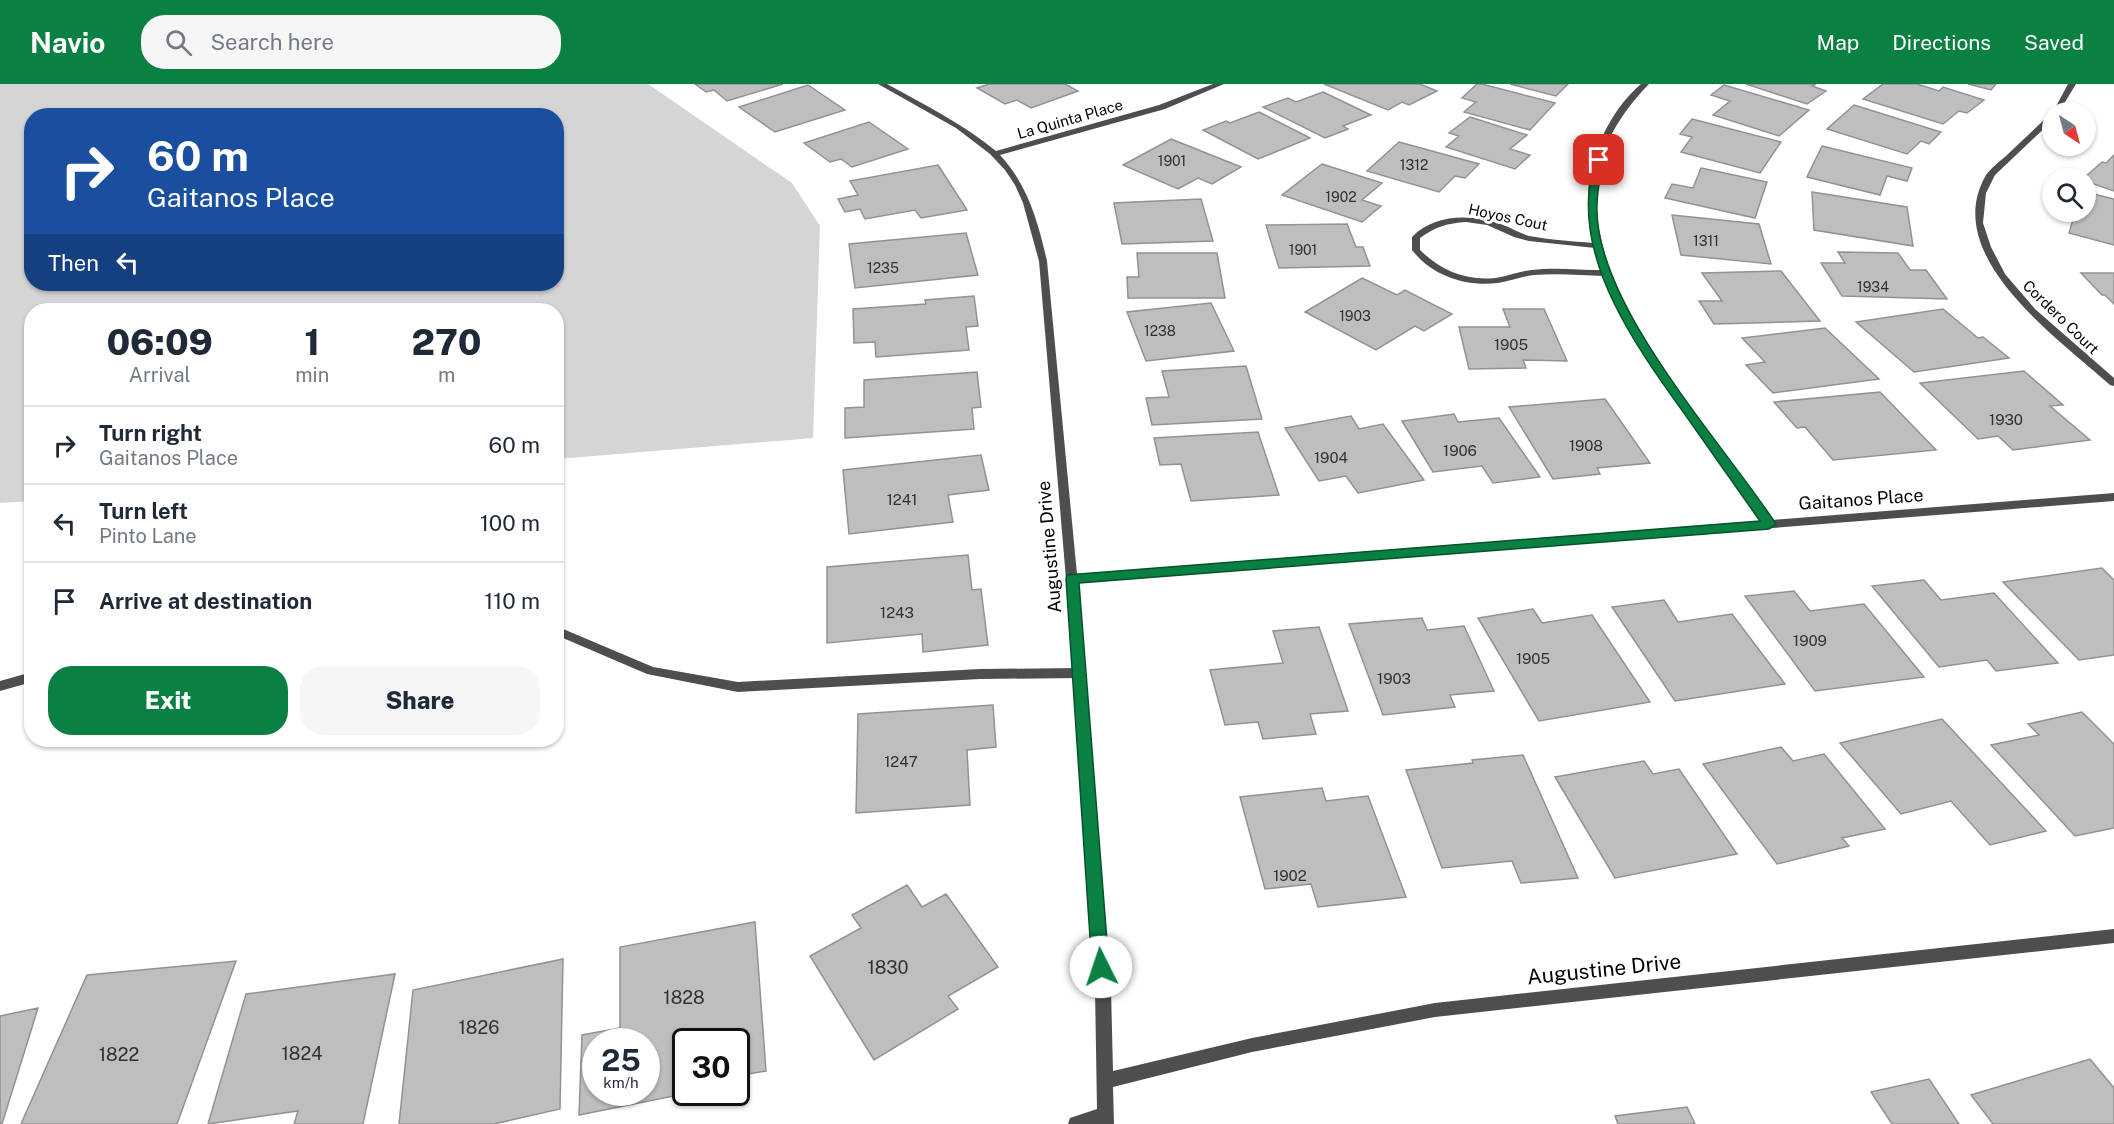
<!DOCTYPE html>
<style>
:root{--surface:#fff;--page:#f6f6f7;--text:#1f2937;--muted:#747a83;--line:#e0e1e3;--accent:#0b8043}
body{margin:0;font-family:"Public Sans",sans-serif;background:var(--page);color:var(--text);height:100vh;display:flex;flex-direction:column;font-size:22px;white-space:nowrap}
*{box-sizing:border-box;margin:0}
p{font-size:20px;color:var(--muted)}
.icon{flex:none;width:33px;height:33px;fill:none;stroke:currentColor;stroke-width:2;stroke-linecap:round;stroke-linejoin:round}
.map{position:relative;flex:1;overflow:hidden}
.details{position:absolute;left:24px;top:219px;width:540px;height:444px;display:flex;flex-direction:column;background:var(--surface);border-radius:24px;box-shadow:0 2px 4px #0004}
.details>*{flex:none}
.banner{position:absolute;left:24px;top:24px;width:540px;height:183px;border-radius:24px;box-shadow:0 2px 4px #0004;background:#1a4fa0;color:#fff;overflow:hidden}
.needle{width:39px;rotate:144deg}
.buttons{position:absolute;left:2042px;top:18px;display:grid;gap:12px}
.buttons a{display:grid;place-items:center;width:54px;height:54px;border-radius:50%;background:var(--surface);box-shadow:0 2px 4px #0004;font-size:30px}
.speed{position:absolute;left:582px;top:944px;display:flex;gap:12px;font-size:30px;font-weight:700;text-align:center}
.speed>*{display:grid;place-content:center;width:78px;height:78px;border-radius:50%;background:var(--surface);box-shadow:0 2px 4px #0004;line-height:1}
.speed small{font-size:15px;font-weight:400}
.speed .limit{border:3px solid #111;border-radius:9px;background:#fff;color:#111}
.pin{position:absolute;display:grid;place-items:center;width:51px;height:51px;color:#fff;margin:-26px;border-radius:12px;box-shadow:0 3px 9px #0006}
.me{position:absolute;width:66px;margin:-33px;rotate:356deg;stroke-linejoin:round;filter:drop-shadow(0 0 4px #0008)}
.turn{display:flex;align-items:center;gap:21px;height:126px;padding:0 24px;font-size:27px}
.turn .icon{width:78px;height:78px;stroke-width:2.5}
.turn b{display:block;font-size:42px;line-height:51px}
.then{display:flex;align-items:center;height:57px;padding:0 24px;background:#0003;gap:12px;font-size:22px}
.eta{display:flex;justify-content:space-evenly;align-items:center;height:102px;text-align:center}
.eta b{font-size:36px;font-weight:800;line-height:42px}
.action{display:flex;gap:12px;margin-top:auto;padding:12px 24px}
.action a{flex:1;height:69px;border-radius:24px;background:var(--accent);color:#fff;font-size:24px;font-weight:800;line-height:69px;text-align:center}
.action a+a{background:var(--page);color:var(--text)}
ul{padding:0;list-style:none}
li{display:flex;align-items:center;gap:18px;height:78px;padding:0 24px;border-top:2px solid var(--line)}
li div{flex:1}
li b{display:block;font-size:22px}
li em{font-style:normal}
header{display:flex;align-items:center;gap:36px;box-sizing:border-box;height:84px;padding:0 30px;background:var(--accent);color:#fff}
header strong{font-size:28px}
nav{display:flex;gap:33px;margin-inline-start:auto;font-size:21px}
.search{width:420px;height:54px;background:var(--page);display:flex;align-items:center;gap:15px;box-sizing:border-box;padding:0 21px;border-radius:24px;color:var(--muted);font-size:22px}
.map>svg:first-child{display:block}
.green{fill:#d5d5d5;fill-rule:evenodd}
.building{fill:#bebebe;stroke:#929292;stroke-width:1.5;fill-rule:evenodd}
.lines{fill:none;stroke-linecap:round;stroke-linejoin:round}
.lane{fill:#4e4e4e;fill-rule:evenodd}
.street{fill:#4e4e4e;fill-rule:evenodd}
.route{fill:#0b8043;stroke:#07532c;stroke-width:1.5}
.labels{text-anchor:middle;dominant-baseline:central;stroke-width:6;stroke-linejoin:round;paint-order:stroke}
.far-number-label{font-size:14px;fill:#303030}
.far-street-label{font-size:15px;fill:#000;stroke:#fff}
.number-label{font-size:15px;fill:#303030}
.street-label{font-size:18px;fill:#000;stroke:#fff}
.near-number-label{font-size:18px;fill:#303030}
.near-street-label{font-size:21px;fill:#000;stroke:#fff}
</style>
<header>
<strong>Navio</strong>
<div class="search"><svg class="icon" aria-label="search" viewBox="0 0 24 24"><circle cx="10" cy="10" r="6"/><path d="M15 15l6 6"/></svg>Search here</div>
<nav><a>Map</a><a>Directions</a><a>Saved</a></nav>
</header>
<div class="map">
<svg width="2114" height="1040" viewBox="0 0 2114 1040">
<rect width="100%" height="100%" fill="#fff"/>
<path class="green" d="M0,0H648L792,99L820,142L813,354L557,375L556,226H32L31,417L0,419ZM32,32H556V200H32Z"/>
<path class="building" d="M695,0H783L727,17L714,6L706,8Z
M989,0H1065L1078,7L1031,24L1017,16L1005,20L977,4Z
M1324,0H1420L1437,7L1409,21L1402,18L1388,26Z
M1477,0H1482L1555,19L1530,46L1464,28L1476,18L1462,14Z
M1510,0H1568L1556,12Z
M1746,0H1816L1812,2L1826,7L1807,20Z
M1883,0H1917L1939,7L1943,3L1984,16L1967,29L1959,27L1943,40L1863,15Z
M1968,0H1996L1991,6Z
M808,1L845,26L775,48L739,23Z
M1724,1L1809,26L1779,52L1713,31L1730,17L1711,11Z
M1323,8L1371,31L1343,42L1348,45L1325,54L1263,23L1288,14L1296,18Z
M1854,21L1941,48L1929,60L1921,57L1907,70L1827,45Z
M1259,28L1310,54L1258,75L1203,46L1226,37L1230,39Z
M1470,33L1527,51L1510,65L1530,71L1515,85L1446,63L1459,52L1449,49Z
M1692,35L1781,58L1760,89L1681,68L1692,53L1680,50Z
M869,38L908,65L852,83L841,75L830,78L804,59Z
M1171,55L1241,83L1212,100L1198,94L1178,105L1123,81Z
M1399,58L1479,80L1465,94L1455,92L1439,108L1367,87Z
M1822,62L1912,84L1907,97L1887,92L1880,111L1807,93Z
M2114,71V107L2085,97L2084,94L2102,78L2106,79Z
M1322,80L1382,99L1362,116L1381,122L1362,138L1282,111Z
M938,81L967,126L921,134L915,126L865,135L860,125L845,128L838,115L858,111L850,97Z
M1701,84L1767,98L1755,134L1665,114L1672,100L1693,104Z
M1812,108L1907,123L1913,162L1814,146Z
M2085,108L2114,115V161L2069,149L2075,129L2070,128H2085Z
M1201,115L1213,157L1122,160L1114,119Z
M1672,131L1759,140L1771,180L1681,171Z
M1347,140L1356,163H1363L1370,182L1279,184L1266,141Z
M966,149L978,191L855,204L849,160Z
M1838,168L1898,169L1910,186H1926L1947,215L1842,212L1821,179H1845Z
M1137,169H1217L1225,214H1128L1127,193H1139Z
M1781,187L1820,237L1714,240L1699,217H1722L1702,189Z
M2081,189H2114V220L2105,211H2102Z
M1362,194L1397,211L1405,206L1452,230L1424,247L1415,242L1376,266L1305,228Z
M974,212L978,242L966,243L969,266L876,273L875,258L854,259L853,225L926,220L925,216Z
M1211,219L1234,267L1146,277L1127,228Z
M1503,225H1544L1567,277L1523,276L1526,284L1469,285L1459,243H1510Z
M1943,225L1978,254L1983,253L2009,274L1914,288L1856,238Z
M1825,244L1879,295L1773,309L1746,281L1765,278L1742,254Z
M1246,282L1262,335L1152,341L1146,314L1169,313L1162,287Z
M2024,287L2063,321L2050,322L2090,356L2013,366L1998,352L1978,355L1920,299Z
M977,288L981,323L972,324L974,345L845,354V324L864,323V296Z
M1880,308L1936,366L1833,376L1805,343L1797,344L1774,318Z
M1605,315L1650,379L1597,384L1600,390L1553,395L1509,323Z
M1454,330L1458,338L1499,334L1540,393L1493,399L1482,382L1433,388L1402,337Z
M1351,332L1359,345L1383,340L1424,396L1358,409L1346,392L1319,397L1285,344Z
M1258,348L1279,411L1191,417L1181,380L1160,381L1154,354Z
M981,371L989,406L948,411L953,438L849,450L843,386Z
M968,471L972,506L981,505L988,561L923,568L922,550L827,559V483Z
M2102,484L2114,496V571L2079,576L2003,498Z
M1924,496L1941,516L1994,509L2058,579L1996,587L1987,576L1939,583L1872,502Z
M1794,507L1810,527L1864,520L1924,593L1815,607L1745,512Z
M1664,516L1678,538L1732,530L1785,600L1675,617L1612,523Z
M1533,525L1542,539L1592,531L1650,618L1539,637L1478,534Z
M1422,534L1427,546L1464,542L1494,607L1450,611L1455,623L1383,631L1349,540Z
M1319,543L1348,627L1310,630L1316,650L1263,655L1258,638L1225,641L1210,586L1283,579L1273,547Z
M993,621L996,663L967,666L970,721L856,729L858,630Z
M2082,628L2114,660V744L2075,752L1991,661L2039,651L2028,640Z
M1942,635L2046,747L1990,761L1951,717L1901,730L1840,659Z
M1781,663L1793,677L1824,670L1885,745L1842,754L1849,762L1777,780L1703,680Z
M1523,671L1578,794L1521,799L1512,777L1442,784L1406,686L1473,679L1472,676Z
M1644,677L1653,690L1679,685L1737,770L1615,794L1555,693Z
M1322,704L1326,717L1368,712L1406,813L1318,823L1311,800L1265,805L1240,713Z
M907,801L922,823L946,810L998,883L948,912L958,925L874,976L810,872L861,844L852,831Z
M755,838L766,987L736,992V957H686V1003L674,1005V1012L579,1031L582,951L620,944V863ZM596,957H646V1008H596Z
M563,875L560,1025L494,1040H399L413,906Z
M236,877L177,1040H21L87,891Z
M395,890L363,1040H294L298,1027L208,1040L246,910Z
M38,924L2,1040H0V932Z
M2090,975L2114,1004V1040H1993L1971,1011Z
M1929,995L1959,1040H1892L1871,1008Z
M1687,1023L1695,1040H1618L1615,1032Z"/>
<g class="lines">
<path class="lane" d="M556,542L653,583L738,598L980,585L1079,584L1083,586L1085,589L1083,592L1079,594L980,595L738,608L647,590L556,551Z
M32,588V598L0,607V597Z"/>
<path class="street" d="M878,0H887C925,21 963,40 996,67L1159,21L1213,0H1224L1165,25L1000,71C1028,101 1038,138 1047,177L1077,490L1761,437L1645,271L1624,235L1604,192C1581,191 1557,189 1534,191C1522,192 1511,197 1498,199C1466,203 1432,192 1412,166V153C1435,129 1474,130 1503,141C1512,144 1519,149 1529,152C1550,156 1572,157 1593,159C1591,147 1589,134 1588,122C1586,78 1608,28 1641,0H1649C1627,23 1608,49 1600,81C1578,171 1654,271 1703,340C1726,372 1749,404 1772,436L2114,409V417L1078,499L1111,905L1113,987L1252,954L1435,919L2114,845V859L1435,933L1252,968L1113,1003L1114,1040H1068L1070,1034L1097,1025L1095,905L1066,495L1039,177L1023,119L1015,101L1005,86L990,70L956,44ZM1466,138L1487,141L1514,153L1529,157L1595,164L1602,186C1579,186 1555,183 1532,186C1521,187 1511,191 1501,193C1470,199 1441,187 1420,166V154C1435,143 1448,139 1466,138Z
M2068,0H2076L2059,28H2053Z
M2049,31H2052V37L1995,91L1986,109L1983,139L1991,163L2005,190L2035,225L2114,294V302L2110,301C2059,255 1939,172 1986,91C1991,84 1999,78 2006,72C2020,58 2035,45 2049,31Z"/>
</g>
<path class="route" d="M1595,74L1603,76C1601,90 1597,106 1597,121C1593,219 1723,359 1776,440L1769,445L1079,499L1109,883L1107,888L1101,890L1095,888L1092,883L1066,495L1067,491L1760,437C1737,404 1714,372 1691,339C1644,273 1577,186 1590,100C1592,92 1592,82 1595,74Z"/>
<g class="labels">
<g class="far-number-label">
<text x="1172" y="77">1901</text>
<text x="1414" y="81">1312</text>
<text x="1341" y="113">1902</text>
<text x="1706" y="157">1311</text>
<text x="1303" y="166">1901</text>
<text x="883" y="184">1235</text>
<text x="1873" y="203">1934</text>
<text x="1355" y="232">1903</text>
<text x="1160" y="247">1238</text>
</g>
<g class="far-street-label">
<text transform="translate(1070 35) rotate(-16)">La Quinta Place</text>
<text transform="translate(1508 133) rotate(12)">Hoyos Cout</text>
<text transform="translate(2061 233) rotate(44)">Cordero Court</text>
</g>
<g class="number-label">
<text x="1511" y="260">1905</text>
<text x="2006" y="335">1930</text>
<text x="1586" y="361">1908</text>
<text x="1460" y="366">1906</text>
<text x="1331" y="373">1904</text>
<text x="902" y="415">1241</text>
<text x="897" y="528">1243</text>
<text x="1810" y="556">1909</text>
<text x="1533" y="574">1905</text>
<text x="1394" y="594">1903</text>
<text x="901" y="677">1247</text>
<text x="1290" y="791">1902</text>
</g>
<g class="street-label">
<text transform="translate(1861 415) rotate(-4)">Gaitanos Place</text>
<text transform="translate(1049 463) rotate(-95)">Augustine Drive</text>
</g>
<g class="near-number-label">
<text x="888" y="883">1830</text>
<text x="684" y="913">1828</text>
<text x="479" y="943">1826</text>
<text x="302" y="969">1824</text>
<text x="119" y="970">1822</text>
</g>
<g class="near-street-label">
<text transform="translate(1604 885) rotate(-6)">Augustine Drive</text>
</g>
</g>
</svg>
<div class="buttons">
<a><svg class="needle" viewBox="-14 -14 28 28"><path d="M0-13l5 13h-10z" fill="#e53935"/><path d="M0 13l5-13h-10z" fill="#747a83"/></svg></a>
<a><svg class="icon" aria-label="search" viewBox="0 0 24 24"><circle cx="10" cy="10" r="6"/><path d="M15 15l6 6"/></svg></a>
</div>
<div class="speed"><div>25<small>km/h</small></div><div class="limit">30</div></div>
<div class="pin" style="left:1599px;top:76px;background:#d93025"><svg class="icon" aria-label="arrive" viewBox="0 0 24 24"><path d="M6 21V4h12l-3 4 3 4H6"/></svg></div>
<svg class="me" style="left:1101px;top:883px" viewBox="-20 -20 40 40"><circle r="19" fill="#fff"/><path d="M0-13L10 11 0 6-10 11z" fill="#0b8043"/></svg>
<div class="banner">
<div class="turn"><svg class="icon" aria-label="right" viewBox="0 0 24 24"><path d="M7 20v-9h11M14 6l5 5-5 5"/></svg><div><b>60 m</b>Gaitanos Place</div></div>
<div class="then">Then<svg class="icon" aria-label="left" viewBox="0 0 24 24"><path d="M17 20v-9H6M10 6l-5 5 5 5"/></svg></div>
</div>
<section class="details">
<div class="eta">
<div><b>06:09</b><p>Arrival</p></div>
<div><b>1</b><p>min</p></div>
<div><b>270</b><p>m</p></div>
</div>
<ul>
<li><svg class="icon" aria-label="right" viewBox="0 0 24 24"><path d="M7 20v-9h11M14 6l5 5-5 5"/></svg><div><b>Turn right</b><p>Gaitanos Place</p></div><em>60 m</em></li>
<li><svg class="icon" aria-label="left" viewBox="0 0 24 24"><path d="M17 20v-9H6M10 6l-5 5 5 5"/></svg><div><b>Turn left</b><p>Pinto Lane</p></div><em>100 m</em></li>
<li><svg class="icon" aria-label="arrive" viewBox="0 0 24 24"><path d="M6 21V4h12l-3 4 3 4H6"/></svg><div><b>Arrive at destination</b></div><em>110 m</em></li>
</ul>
<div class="action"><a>Exit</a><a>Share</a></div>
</section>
</div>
